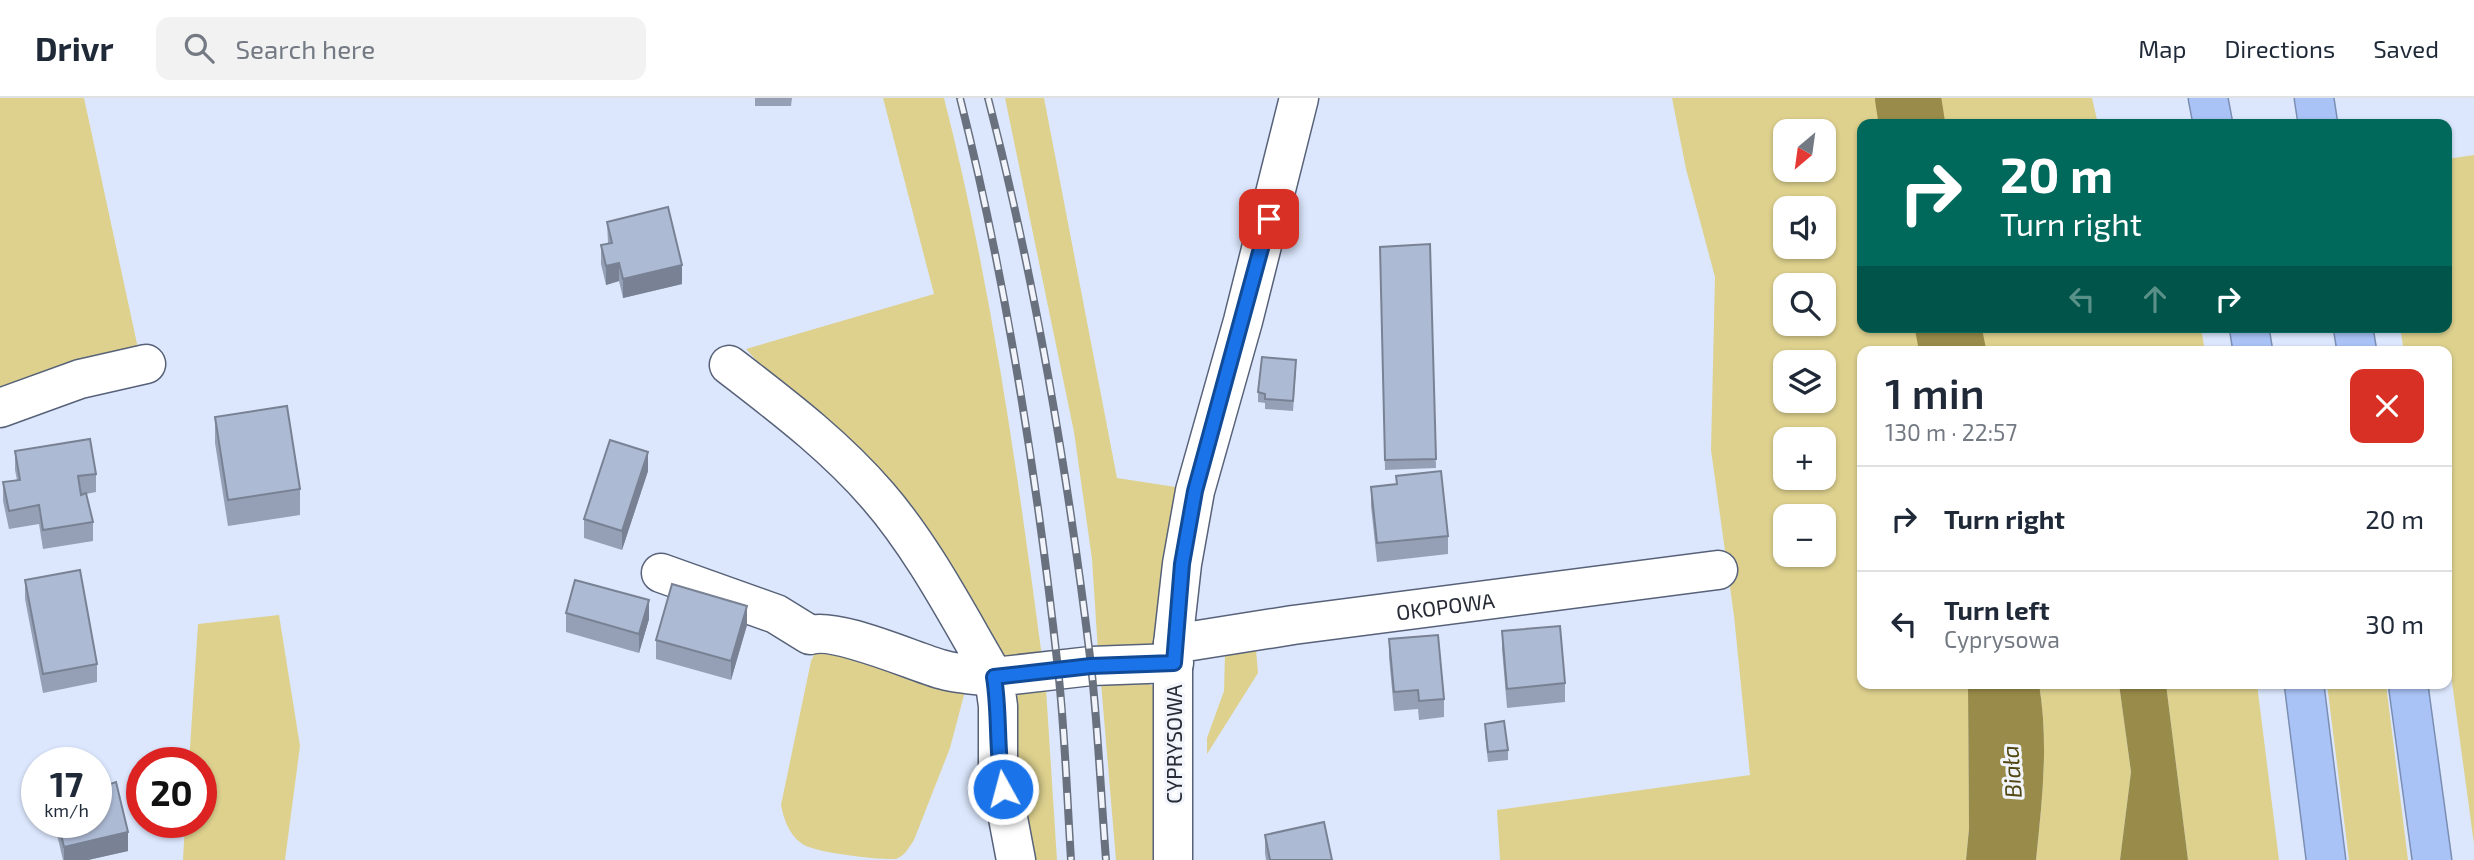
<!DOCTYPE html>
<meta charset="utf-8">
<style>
:root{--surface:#fff;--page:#f2f2f3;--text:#1f2937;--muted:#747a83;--line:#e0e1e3}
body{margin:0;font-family:"Exo 2",sans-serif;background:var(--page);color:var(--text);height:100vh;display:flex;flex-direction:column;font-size:26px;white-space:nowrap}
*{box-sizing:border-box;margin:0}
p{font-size:23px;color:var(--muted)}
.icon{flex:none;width:38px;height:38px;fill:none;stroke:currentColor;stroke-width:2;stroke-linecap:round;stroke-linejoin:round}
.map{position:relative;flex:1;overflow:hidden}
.drawer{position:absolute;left:1857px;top:248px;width:595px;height:343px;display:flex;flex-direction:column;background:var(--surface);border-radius:14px;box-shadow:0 2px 5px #0004}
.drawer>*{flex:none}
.banner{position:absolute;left:1857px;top:21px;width:595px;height:214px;border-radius:14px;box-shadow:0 2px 5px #0004;background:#00695c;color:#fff;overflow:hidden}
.needle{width:46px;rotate:209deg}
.buttons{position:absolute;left:1773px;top:21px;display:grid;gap:14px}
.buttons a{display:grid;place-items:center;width:63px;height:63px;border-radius:14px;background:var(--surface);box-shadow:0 2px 5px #0004;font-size:35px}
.speed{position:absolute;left:21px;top:649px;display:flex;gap:14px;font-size:35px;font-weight:700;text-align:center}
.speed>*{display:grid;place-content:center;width:91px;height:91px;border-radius:50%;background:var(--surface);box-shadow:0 2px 5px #0004;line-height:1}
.speed small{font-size:18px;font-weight:400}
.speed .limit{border:10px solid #d22;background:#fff;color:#111}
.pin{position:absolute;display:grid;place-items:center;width:60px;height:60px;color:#fff;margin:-30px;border-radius:14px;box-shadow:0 4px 10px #0006}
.me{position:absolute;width:77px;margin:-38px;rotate:353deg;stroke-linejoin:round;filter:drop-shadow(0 0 5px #0008)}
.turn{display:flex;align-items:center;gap:24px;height:147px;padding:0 28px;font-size:32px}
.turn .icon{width:91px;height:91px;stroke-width:2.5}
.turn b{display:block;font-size:49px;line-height:60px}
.lanes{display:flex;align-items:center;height:66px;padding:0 28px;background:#0003;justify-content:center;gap:35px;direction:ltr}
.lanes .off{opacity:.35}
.round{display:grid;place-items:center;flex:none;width:74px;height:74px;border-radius:14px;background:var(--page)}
.summary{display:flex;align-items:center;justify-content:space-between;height:119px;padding:0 28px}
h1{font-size:42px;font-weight:600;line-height:52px}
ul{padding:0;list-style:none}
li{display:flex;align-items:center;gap:21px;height:105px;padding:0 28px;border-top:2px solid var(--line)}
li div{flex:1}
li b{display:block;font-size:26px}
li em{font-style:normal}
header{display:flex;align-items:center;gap:42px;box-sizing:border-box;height:98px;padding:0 35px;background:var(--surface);border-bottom:2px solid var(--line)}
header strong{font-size:33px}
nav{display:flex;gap:38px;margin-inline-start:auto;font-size:24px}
.search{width:490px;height:63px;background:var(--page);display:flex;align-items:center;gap:18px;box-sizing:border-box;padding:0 24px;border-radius:14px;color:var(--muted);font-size:26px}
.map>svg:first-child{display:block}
.green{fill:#ded18e;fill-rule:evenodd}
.water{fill:#998c4a}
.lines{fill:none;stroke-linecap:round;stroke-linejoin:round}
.river{stroke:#998c4a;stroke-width:66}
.minor-casing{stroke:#576279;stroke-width:41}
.highway-casing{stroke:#7b8eb2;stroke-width:41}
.minor{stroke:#fff;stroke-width:38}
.highway{stroke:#a9c3f6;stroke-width:38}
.rail-casing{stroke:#69717f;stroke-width:8}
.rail{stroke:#f1f4fa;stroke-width:5;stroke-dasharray:16;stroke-linecap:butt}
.wall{fill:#95a0b6}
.shaded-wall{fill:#798294}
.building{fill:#adbad4;stroke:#798294;stroke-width:2}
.route-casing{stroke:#114b97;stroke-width:18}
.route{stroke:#1a73e8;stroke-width:12}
.labels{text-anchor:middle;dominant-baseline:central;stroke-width:6;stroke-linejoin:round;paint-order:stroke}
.street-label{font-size:21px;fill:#262b35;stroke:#f1f4fa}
.water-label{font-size:23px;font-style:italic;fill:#514713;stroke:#f1f4fa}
</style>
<header>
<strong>Drivr</strong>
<div class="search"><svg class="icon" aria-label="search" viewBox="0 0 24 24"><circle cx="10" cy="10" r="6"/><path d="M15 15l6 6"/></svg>Search here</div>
<nav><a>Map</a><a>Directions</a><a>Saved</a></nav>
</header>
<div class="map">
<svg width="2474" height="762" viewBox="0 0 2474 762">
<rect width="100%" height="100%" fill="#dce7fd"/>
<path class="green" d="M0,0H84L139,255L0,300Z
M883,0H944C991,184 1017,371 1042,559L1009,561L988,547L794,304L746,251L934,196Z
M1005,0H1044L1117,380L1182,390L1161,536L1153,547L1098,554L1092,461L1074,334Z
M1672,0H1876L1880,26H1862V229H1917L1922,254H1862V586H1968L1969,731L1966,762H1500L1497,712L1750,677L1734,518L1711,352L1715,179L1686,71ZM1785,33H1824V72H1785ZM1785,110H1824V149H1785ZM1785,187H1824V226H1785ZM1785,264H1824V303H1785ZM1785,341H1824V380H1785ZM1785,418H1824V457H1785Z
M1935,0H2092L2098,26H1942Z
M2474,57V746L2446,540V254H2404L2400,229H2446L2447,61Z
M1981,229H2201L2205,254H1986Z
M279,517L300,648L285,762H183L185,725L201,724V665H189L198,526Z
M1255,539L1258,575L1207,656V640L1224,593L1225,555Z
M823,548L962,589L964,597L950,650L914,742C909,749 905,758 896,761C881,762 813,755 801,745C789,736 784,722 781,707L811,563L816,553Z
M1140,582L1153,588L1159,597L1158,762H1116L1101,585Z
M2039,586H2119L2131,674L2120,762H2036C2042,703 2049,646 2039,586Z
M2166,586H2257L2279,762H2188Z
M2327,586H2386L2408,762H2349Z
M1046,591L1057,762H1029L1013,673L1011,604L1021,594Z"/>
<path class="water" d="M1968,586H2039C2049,646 2042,703 2036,762H1966L1969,731Z
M2119,586H2166L2188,762H2120L2131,674Z"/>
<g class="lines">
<path class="river" d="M1908,0L1912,26
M1948,229L1953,254"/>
<g class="minor-casing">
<g id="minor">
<path d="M0,310L80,281L146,266"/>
<path d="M661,475L776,516L810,537C836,529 910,562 940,571C957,576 976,577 994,579C958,518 924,451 878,398C834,347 782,308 729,267"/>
<path id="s1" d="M1173,546L1293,527L1718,472"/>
<path d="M1016,762L998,667V608L994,579L1091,568L1174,565"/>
<path d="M1173,762V546L1182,466L1195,393L1243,223L1299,0"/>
</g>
</g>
<g class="highway-casing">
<path id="highway" d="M2208,0L2213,26
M2314,0L2318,26
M2249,229L2253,254
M2353,229L2357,254
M2304,586L2326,762
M2408,586L2432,762"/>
</g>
<use href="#minor" class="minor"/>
<use href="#highway" class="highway"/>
<g class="rail-casing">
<path id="rail" d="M960,0C1007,186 1037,380 1058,571C1065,634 1067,699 1071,762
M988,0C1036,185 1068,377 1091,567C1098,631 1101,697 1106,762"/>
</g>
<use href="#rail" class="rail"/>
</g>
<path class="wall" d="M755,0H792L791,8H755Z
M607,124L682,186L623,200L619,183L606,187L601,166V147L608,145Z
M1430,146L1436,370L1385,372L1380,149Z
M1296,271L1293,313L1265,311V305L1258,304V294Z
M215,319L300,391V417L228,428L215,345Z
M15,353L96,376V394L86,396L93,424V443L43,451L39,426L9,431L3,403V384L17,382L15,372Z
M648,373L622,452L584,440V421Z
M1396,378L1448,438V456L1377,464L1371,408V389L1396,386Z
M25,482L97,566V584L43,595L25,501Z
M566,515L649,521L639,555L566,534Z
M747,527L731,582L656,561V542Z
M1502,533L1565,585V604L1507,610L1502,551Z
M1389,541L1444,601V619L1419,622L1418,611L1394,613L1389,559Z
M1485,626L1508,652V662L1488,664L1485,636Z
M54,724H96L128,753L88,762H63Z
M1265,737L1332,762H1266L1265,755Z"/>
<path class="shaded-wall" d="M619,165V183L606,187V168Z
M682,167V186L623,200V181Z
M648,354V373L622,452V433Z
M649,502V521L639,555V536Z
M747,508V527L731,582V563Z
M128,734V753L88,762H64V749Z"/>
<path class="building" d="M668,109L682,167L623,181L619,165L606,168L601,147L612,145L607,124Z
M1430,146L1436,361L1385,362L1380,149Z
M1262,259L1296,262L1293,303L1265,301V296L1258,294Z
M287,308L300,391L228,402L215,319Z
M90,341L96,376L78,378L81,397L86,395L93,424L43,432L39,407L9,413L3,384L20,382L15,353Z
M610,342L648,354L622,433L584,421Z
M1441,373L1448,438L1377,445L1371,389L1397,386L1396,378Z
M80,472L97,566L43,576L25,482Z
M575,482L649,502L639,536L566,515Z
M672,486L747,508L731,563L656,542Z
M1560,528L1565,585L1507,591L1502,533Z
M1438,537L1444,601L1419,603L1418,592L1394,594L1389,541Z
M1504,623L1508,652L1488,654L1485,626Z
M116,684L128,734L64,749L58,724H96V691Z
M1324,724L1332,762H1270L1265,737Z"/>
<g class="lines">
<g class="route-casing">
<path id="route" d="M1003,691C996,654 1000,616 994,579L1091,568L1174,565L1182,466L1195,393L1269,121"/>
</g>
<use href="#route" class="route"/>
</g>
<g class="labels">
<g class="street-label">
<text stroke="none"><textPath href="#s1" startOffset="275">OKOPOWA</textPath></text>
<text transform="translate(1173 646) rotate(-90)">CYPRYSOWA</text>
</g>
<g class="water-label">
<text transform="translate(2011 674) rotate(-94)">Biała</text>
</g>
</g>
</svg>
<div class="buttons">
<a><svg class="needle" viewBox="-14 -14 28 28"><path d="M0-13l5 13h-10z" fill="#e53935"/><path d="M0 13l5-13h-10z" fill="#747a83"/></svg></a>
<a><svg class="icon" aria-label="sound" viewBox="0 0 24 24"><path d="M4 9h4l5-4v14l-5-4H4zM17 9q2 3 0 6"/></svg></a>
<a><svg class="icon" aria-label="search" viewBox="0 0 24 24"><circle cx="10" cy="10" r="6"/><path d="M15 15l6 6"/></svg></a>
<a><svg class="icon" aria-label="layers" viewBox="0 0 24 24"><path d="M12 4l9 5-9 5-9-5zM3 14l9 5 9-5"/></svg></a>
<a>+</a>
<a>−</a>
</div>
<div class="speed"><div>17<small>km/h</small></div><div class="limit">20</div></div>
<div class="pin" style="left:1269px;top:121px;background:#d93025"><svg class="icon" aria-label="arrive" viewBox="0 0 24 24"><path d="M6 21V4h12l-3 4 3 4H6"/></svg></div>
<svg class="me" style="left:1003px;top:691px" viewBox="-20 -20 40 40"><circle r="17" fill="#1a73e8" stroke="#fff" stroke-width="3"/><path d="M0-11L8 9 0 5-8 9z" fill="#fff"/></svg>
<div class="banner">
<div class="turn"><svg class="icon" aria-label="right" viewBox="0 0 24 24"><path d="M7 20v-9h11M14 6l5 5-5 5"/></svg><div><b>20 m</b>Turn right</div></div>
<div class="lanes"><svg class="icon off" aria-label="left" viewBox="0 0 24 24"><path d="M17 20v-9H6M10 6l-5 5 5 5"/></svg><svg class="icon off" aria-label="ahead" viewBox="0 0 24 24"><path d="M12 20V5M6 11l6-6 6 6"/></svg><svg class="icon" aria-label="right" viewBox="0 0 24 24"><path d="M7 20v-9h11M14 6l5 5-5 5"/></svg></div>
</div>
<section class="drawer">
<div class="summary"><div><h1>1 min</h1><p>130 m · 22:57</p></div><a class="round" style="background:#d93025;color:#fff"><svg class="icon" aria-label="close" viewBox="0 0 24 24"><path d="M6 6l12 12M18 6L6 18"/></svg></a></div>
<ul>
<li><svg class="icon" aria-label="right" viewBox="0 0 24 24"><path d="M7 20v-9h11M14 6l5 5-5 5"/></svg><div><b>Turn right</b></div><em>20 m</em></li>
<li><svg class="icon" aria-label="left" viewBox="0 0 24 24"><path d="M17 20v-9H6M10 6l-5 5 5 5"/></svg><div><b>Turn left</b><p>Cyprysowa</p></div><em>30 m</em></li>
</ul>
</section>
</div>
